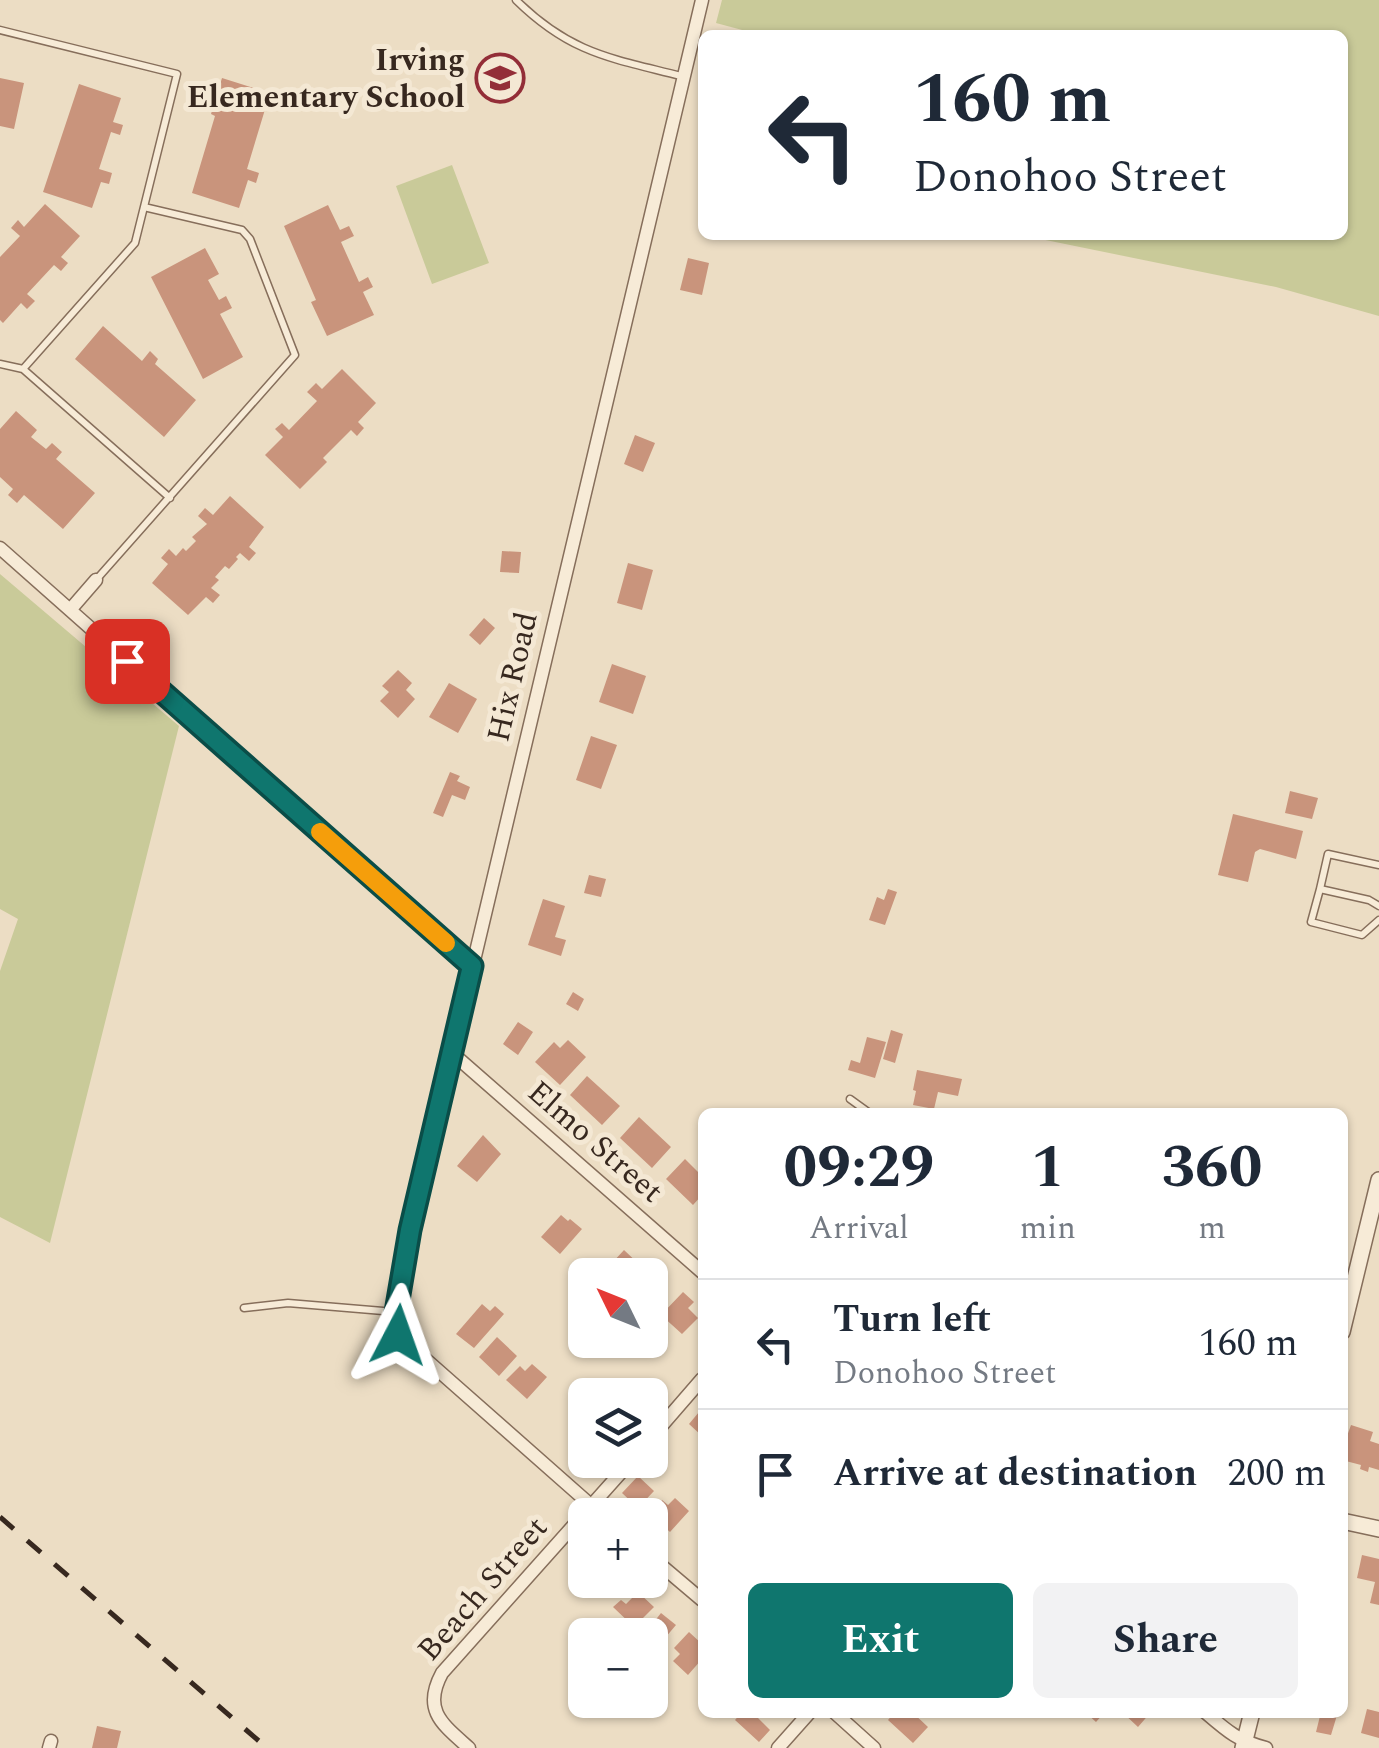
<!DOCTYPE html>
<meta charset="utf-8">
<style>
:root{--surface:#fff;--page:#f2f2f3;--text:#1f2937;--muted:#747a83;--line:#e0e1e3;--accent:#0f766e}
body{margin:0;font-family:Spectral,serif;background:var(--page);color:var(--text);height:100vh;display:flex;flex-direction:column;font-size:38px;white-space:nowrap}
*{box-sizing:border-box;margin:0}
p{font-size:32px;color:var(--muted)}
.icon{flex:none;width:55px;height:55px;fill:none;stroke:currentColor;stroke-width:2;stroke-linecap:round;stroke-linejoin:round}
.map{position:relative;flex:1;overflow:hidden}
.details{position:absolute;left:698px;top:1108px;width:650px;height:610px;display:flex;flex-direction:column;background:var(--surface);border-radius:15px;box-shadow:0 2px 8px #0004}
.details>*{flex:none}
.banner{position:absolute;left:698px;top:30px;width:650px;height:210px;border-radius:15px;box-shadow:0 2px 8px #0004;background:#fff;color:var(--text);overflow:hidden}
.needle{width:65px;rotate:313deg}
.controls{position:absolute;left:568px;top:1258px;display:grid;gap:20px}
.controls a{display:grid;place-items:center;width:100px;height:100px;border-radius:15px;background:var(--surface);box-shadow:0 2px 8px #0004;font-size:50px}
.pin{position:absolute;display:grid;place-items:center;width:85px;height:85px;color:#fff;margin:-42px;border-radius:20px;box-shadow:0 5px 15px #0006}
.me{position:absolute;width:110px;margin:-55px;rotate:4deg;stroke-linejoin:round;filter:drop-shadow(0 0 8px #0008)}
.turn{display:flex;align-items:center;gap:35px;height:210px;padding:0 50px;font-size:45px}
.turn .icon{width:130px;height:130px;stroke-width:2.5}
.turn b{display:block;font-size:70px;line-height:85px}
.eta{display:flex;justify-content:space-evenly;align-items:center;height:170px;text-align:center}
.eta b{font-size:60px;font-weight:700;line-height:70px}
.primary-button{display:flex;gap:20px;margin-top:auto;padding:20px 50px}
.primary-button a{flex:1;height:115px;border-radius:15px;background:var(--accent);color:#fff;font-size:40px;font-weight:700;line-height:115px;text-align:center}
.primary-button a+a{background:var(--page);color:var(--text)}
ul{padding:0;list-style:none}
li{display:flex;align-items:center;gap:30px;height:130px;padding:0 50px;border-top:2px solid var(--line)}
li div{flex:1}
li b{display:block;font-size:38px}
li em{font-style:normal}
.map>svg:first-child{display:block}
.green{fill:#c9ca99}
.building{fill:#c9947c}
.lines{fill:none;stroke-linecap:round;stroke-linejoin:round}
.service-casing{stroke:#866e5b;stroke-width:9}
.minor-casing{stroke:#866e5b;stroke-width:15}
.tertiary-casing{stroke:#866e5b;stroke-width:18}
.service{stroke:#f7ebd7;stroke-width:6}
.minor{stroke:#f7ebd7;stroke-width:12}
.tertiary{stroke:#f7ebd7;stroke-width:15}
.rail{stroke:#37281f;stroke-width:5;stroke-dasharray:18 18;stroke-linecap:butt}
.route-casing{stroke:#0a4d48;stroke-width:25}
.route{stroke:#0f766e;stroke-width:18}
.slow{stroke:#f59e0b;stroke-width:18}
.labels{text-anchor:middle;dominant-baseline:central;stroke-width:10;stroke-linejoin:round;paint-order:stroke}
.poi-label{font-size:32px;font-weight:bold;fill:#37281f;stroke:#f4e8d4;text-anchor:end}
.street-label{font-size:32px;fill:#37281f;stroke:#f4e8d4}
</style>
<div class="map">
<svg width="1379" height="1748" viewBox="0 0 1379 1748">
<rect width="100%" height="100%" fill="#ecddc4"/>
<path class="green" d="M722,0H1379V316L1276,287L1021,235H1342V35H761L716,23Z
M452,165L489,263L432,284L396,186Z
M0,574L179,726L50,1243L0,1217V971L18,919L0,909Z"/>
<path class="building" d="M0,78L24,83L14,129L0,126Z
M222,78L270,93L247,169L259,173L256,183L248,180L239,208L192,193L215,116L211,114Z
M79,84L121,98L113,122L123,125L120,135L111,132L99,169L112,173L109,184L101,182L92,208L43,192Z
M45,204L80,236L61,257L68,263L61,271L54,265L27,294L35,301L27,309L21,303L3,323L0,320V257L20,236L11,228L18,220L24,227Z
M328,205L340,230L349,226L354,236L341,242L359,282L368,277L373,287L363,292L374,315L327,336L311,302L316,300L284,226Z
M205,248L219,274L208,280L219,300L226,296L232,308L220,314L243,357L203,379L151,277Z
M688,258L709,263L702,295L680,290Z
M103,326L142,361L150,351L158,359L155,364L196,400L164,437L75,359Z
M342,369L376,403L358,422L364,428L357,436L351,430L323,458L327,462L300,489L265,455L283,437L275,429L282,423L289,430L317,401L307,392L316,383L322,389Z
M16,411L37,430L31,437L46,449L52,443L62,452L56,459L95,493L63,529L24,495L17,503L8,495L13,489L0,477V429Z
M635,435L655,443L643,472L624,464Z
M230,496L264,527L249,547L256,553L249,561L240,553L236,557L238,559L229,569L225,566L215,577L219,580L211,588L220,595L213,603L206,597L188,615L152,583L168,564L161,558L169,549L176,556L183,548L186,551L196,541L192,537L207,524L198,516L205,508L213,515Z
M502,551L521,552L519,573L500,572Z
M628,563L653,570L642,610L617,603Z
M484,618L495,628L480,645L469,635Z
M612,664L646,676L633,714L599,702Z
M398,670L412,683L406,690L415,699L398,718L380,701L389,692L382,686Z
M449,683L477,699L458,733L429,717Z
M591,736L617,745L601,789L576,780Z
M450,772L460,776L457,781L470,787L465,800L452,795L443,817L433,813Z
M1290,791L1318,798L1312,819L1285,813Z
M1233,814L1303,831L1296,859L1260,849L1255,852L1248,882L1218,875Z
M589,875L606,879L601,897L584,893Z
M888,889L897,892L885,925L869,920L877,897L884,900Z
M543,899L565,906L555,937L566,940L561,956L528,945Z
M573,992L584,999L578,1011L566,1004Z
M518,1022L533,1032L518,1055L503,1044Z
M891,1030L903,1034L895,1063L883,1059Z
M867,1037L886,1042L875,1078L848,1070L851,1060L860,1063Z
M568,1040L586,1057L560,1085L535,1062L554,1042L560,1048Z
M917,1070L962,1079L958,1096L938,1092L934,1109L913,1105L916,1091L913,1090Z
M587,1076L620,1106L602,1125L570,1095Z
M639,1117L671,1147L652,1168L620,1138Z
M483,1135L501,1154L477,1182L457,1166Z
M685,1159L702,1176V1195L693,1205L666,1179Z
M561,1215L568,1221L570,1219L582,1229L560,1254L541,1237Z
M624,1250L642,1267L635,1275H601Z
M683,1292L694,1302L688,1308L698,1318L682,1334L661,1315Z
M482,1304L490,1311L495,1306L504,1314L474,1348L456,1334Z
M497,1337L517,1356L499,1376L479,1357Z
M532,1364L547,1377L527,1399L506,1380L520,1366L525,1371Z
M699,1412L702,1415V1436L689,1424Z
M1351,1425L1373,1432L1370,1441L1379,1444V1470L1369,1467L1368,1472L1360,1469L1361,1465L1342,1460V1450Z
M638,1476L654,1491L638,1508L622,1493Z
M675,1498L689,1511L670,1532L650,1514L662,1500L668,1505Z
M1362,1555L1379,1559V1605L1370,1603L1375,1582L1357,1578Z
M585,1559V1580H622L606,1598L597,1589L588,1597L578,1588L584,1581L574,1571Z
M638,1592L654,1607L634,1627L613,1607L621,1600L626,1604Z
M661,1613L676,1625L665,1638L650,1627Z
M689,1632L702,1644V1659L688,1675L673,1661L680,1654L674,1648Z
M1367,1709L1379,1712V1738L1361,1733Z
M742,1712H763L758,1718L770,1730L759,1742L735,1720Z
M895,1712H912L928,1727L913,1743L888,1720Z
M1085,1712H1105L1096,1722Z
M1122,1712H1151L1138,1727Z
M1321,1712H1338L1331,1735L1316,1732Z
M97,1726L121,1731L117,1748H92Z"/>
<g class="lines">
<g class="service-casing">
<path id="service" d="M516,0C571,54 611,58 681,76
M0,30L177,74L135,243L23,369L0,364
M23,369L170,498
M96,580L295,355L250,239L242,230L144,207
M1379,865L1328,854L1320,889L1369,900L1379,906
M1320,889L1311,922L1362,935L1379,920
M850,1099L868,1112
M244,1308L288,1303L395,1312"/>
</g>
<g class="minor-casing">
<path id="minor" d="M0,548L472,966
M70,610L96,580
M452,1053L702,1272
M650,1439L702,1379
M602,1515L398,1335L397,1312L410,1230L702,0
M650,1556L702,1600
M834,1712L874,1748
M1205,1712C1227,1731 1238,1741 1266,1748
M49,1748L51,1741
M469,1748C442,1724 422,1710 442,1673L632,1460
M778,1748L810,1712"/>
</g>
<g class="tertiary-casing">
<path id="tertiary" d="M1342,1332L1379,1180
M1342,1521L1379,1529
M1243,1748L1252,1712"/>
</g>
<use href="#service" class="service"/>
<use href="#minor" class="minor"/>
<use href="#tertiary" class="tertiary"/>
<path class="rail" d="M0,1517L267,1748"/>
</g>
<g class="lines">
<g class="route-casing">
<path id="route" d="M127,661L472,966L410,1230L396,1312L398,1335"/>
</g>
<use href="#route" class="route"/>
<path class="slow" d="M320,832L446,943"/>
</g>
<defs>
<g id="school-ring" transform="scale(2.5)"><circle r="9.5" fill="#f4e8d4" stroke="#932e38" stroke-width="1.5"/><path d="M0-5L7-2L0 1L-7-2ZM-4 1L0 2.5L4 1V4Q0 6-4 4Z" fill="#932e38"/></g>
</defs>
<g fill-rule="evenodd">
<use href="#school-ring" x="500" y="78"/>
</g>
<g class="labels">
<g class="poi-label">
<text x="465" y="60">Irving<tspan x="465" dy="37">Elementary School</tspan></text>
</g>
<g class="street-label">
<text transform="translate(513 677) rotate(-77)">Hix Road</text>
<text transform="translate(595 1142) rotate(41)">Elmo Street</text>
<text transform="translate(483 1589) rotate(-49)">Beach Street</text>
</g>
</g>
</svg>
<div class="controls">
<a><svg class="needle" viewBox="-14 -14 28 28"><path d="M0-13l5 13h-10z" fill="#e53935"/><path d="M0 13l5-13h-10z" fill="#747a83"/></svg></a>
<a><svg class="icon" aria-label="layers" viewBox="0 0 24 24"><path d="M12 4l9 5-9 5-9-5zM3 14l9 5 9-5"/></svg></a>
<a>+</a>
<a>−</a>
</div>
<div class="pin" style="left:127px;top:661px;background:#d93025"><svg class="icon" aria-label="arrive" viewBox="0 0 24 24"><path d="M6 21V4h12l-3 4 3 4H6"/></svg></div>
<svg class="me" style="left:398px;top:1335px" viewBox="-20 -20 40 40"><path d="M0-17L14 15 0 8-14 15z" fill="#0f766e" stroke="#fff" stroke-width="4"/></svg>
<div class="banner">
<div class="turn"><svg class="icon" aria-label="left" viewBox="0 0 24 24"><path d="M17 20v-9H6M10 6l-5 5 5 5"/></svg><div><b>160 m</b>Donohoo Street</div></div>
</div>
<section class="details">
<div class="eta">
<div><b>09:29</b><p>Arrival</p></div>
<div><b>1</b><p>min</p></div>
<div><b>360</b><p>m</p></div>
</div>
<ul>
<li><svg class="icon" aria-label="left" viewBox="0 0 24 24"><path d="M17 20v-9H6M10 6l-5 5 5 5"/></svg><div><b>Turn left</b><p>Donohoo Street</p></div><em>160 m</em></li>
<li><svg class="icon" aria-label="arrive" viewBox="0 0 24 24"><path d="M6 21V4h12l-3 4 3 4H6"/></svg><div><b>Arrive at destination</b></div><em>200 m</em></li>
</ul>
<div class="primary-button"><a>Exit</a><a>Share</a></div>
</section>
</div>
